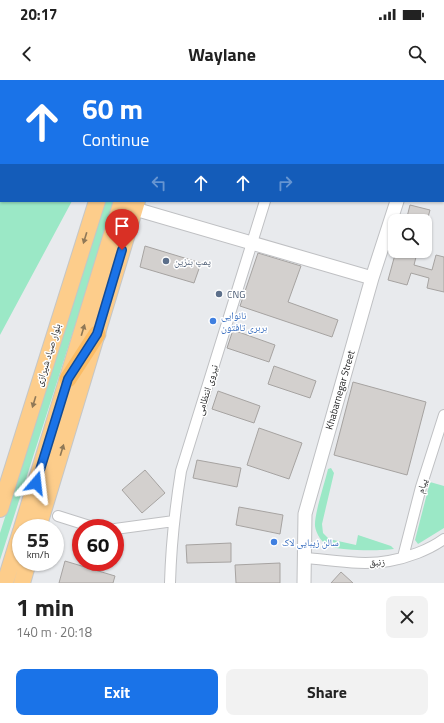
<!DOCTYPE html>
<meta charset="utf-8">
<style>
:root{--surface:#fff;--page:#f2f2f2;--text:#222;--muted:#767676;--accent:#1a73e8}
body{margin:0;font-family:"Titillium Web","Noto Naskh Arabic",sans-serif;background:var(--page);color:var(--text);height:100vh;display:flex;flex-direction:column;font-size:15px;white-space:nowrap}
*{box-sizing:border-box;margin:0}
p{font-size:13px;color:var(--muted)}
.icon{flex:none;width:22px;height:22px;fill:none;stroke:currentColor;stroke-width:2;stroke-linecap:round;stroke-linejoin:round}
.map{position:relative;height:503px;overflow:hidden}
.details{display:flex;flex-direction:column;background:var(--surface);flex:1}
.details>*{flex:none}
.guide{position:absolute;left:0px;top:0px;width:444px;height:122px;box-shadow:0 1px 3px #0004;background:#1a73e8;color:#fff;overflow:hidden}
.controls{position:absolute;left:388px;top:134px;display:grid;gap:8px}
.controls a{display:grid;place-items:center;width:44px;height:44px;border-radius:8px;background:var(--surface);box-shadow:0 1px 3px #0004;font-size:20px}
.speed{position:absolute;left:12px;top:439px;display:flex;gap:8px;font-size:20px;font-weight:700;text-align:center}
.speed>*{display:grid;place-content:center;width:52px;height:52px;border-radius:50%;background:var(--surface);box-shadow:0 1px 3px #0004;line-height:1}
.speed small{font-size:10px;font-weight:400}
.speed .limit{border:6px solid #d22;background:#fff;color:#111}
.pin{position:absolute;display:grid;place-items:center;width:34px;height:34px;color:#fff;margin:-41px -17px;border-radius:50% 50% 50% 0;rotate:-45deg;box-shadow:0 0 4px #0007}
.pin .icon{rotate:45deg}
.me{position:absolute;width:44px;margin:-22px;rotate:17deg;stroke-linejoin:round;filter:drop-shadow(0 0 3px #0008)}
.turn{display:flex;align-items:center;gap:14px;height:84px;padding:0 16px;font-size:18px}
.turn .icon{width:52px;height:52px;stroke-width:2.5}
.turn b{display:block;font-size:28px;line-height:34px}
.lanes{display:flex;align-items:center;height:38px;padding:0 16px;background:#0003;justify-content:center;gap:20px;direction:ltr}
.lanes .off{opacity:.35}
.round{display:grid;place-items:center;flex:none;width:42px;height:42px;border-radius:8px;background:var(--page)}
.summary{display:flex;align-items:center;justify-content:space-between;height:68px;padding:0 16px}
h1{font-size:24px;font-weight:700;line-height:30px}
.button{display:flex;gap:8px;margin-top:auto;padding:8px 16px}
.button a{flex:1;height:46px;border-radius:8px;background:var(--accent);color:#fff;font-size:16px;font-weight:700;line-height:46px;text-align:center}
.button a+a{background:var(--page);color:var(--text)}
.status{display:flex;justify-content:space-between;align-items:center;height:28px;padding:0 20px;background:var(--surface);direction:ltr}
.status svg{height:11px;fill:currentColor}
header{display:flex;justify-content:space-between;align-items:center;height:52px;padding:0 16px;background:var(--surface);font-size:18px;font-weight:700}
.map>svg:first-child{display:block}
.green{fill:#9be8c6}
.building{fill:#d3d0ce;stroke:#a6a3a1}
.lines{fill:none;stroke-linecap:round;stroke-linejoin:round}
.minor-casing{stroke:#bfc0c3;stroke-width:12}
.tertiary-casing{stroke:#bfc0c3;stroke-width:15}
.primary-casing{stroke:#c5c6c6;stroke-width:18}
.trunk-casing{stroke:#c5c6c6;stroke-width:19}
.minor{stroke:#fff;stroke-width:10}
.tertiary{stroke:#fff;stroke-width:13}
.primary{stroke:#fdcd8b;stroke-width:16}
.trunk{stroke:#fcbc64;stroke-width:17}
.oneway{fill:#8f7857}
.route-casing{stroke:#114b97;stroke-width:10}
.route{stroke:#1a73e8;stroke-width:7}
.service-dot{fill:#5c6f8a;stroke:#fff;stroke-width:1.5}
.shop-dot{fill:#3f7fe0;stroke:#fff;stroke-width:1.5}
.labels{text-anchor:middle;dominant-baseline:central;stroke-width:3;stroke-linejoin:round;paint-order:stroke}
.service-label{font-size:10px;fill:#4e5e75;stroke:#fff;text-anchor:start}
.shop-label{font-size:10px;fill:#366cbe;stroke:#fff;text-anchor:start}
.street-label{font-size:10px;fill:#212223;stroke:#fff}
</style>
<div class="status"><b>20:17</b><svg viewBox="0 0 49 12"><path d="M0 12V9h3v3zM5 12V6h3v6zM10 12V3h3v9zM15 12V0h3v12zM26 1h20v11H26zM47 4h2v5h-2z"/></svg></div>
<header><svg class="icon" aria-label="back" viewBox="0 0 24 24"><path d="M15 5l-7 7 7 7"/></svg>Waylane<svg class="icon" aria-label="search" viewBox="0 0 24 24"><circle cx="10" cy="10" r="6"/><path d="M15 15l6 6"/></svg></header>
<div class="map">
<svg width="444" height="503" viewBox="0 0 444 503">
<rect width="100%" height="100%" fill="#e8eaed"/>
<path class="green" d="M0,0H137L1,1V121H72L0,255Z
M105,121H115L0,480V453Z
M331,388L334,393L322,444L323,453L329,459L356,465L358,455L391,466L394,469C379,471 342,471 329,466C322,463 316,454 315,446C314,435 325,402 328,389Z
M430,402L444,406V448L418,464L415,460Z"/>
<path class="building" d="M410,125L430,130L427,141H406Z
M145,166L201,183L194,203L140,187Z
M396,171H409L417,173L414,185L432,190L436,175L444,177V212L427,208L429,198L411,193L407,205L388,200Z
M258,173L301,186L288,222L338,240L332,257L240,226Z
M233,250L275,265L269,282L227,268Z
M274,286L316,301L310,318L268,304Z
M353,302L426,322L407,395L334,375Z
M218,311L260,326L254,343L212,329Z
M259,348L302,363L289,399L247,385Z
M197,380L241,388L237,407L193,398Z
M145,390L165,413L142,433L122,410Z
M239,427L283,435L280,454L236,445Z
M231,463V482L187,483L186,465Z
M65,481L115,496L113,503H59Z
M280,483V503H236L235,485Z
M341,492L353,503H331Z"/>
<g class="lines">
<g class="minor-casing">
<path id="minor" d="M305,1V0
M443,60H444
M58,436L96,448
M115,449L174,441
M403,477L421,407L444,335
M305,478C332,480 362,486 389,481C407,478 429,470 444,459
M170,503C171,465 175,429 181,391L265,121"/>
</g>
<g class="tertiary-casing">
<path id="tertiary" d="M431,1L432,0
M135,129L372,198
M304,503L305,434L372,198L397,121"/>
</g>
<g class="primary-casing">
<path id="primary" d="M135,1V0
M160,1V0
M174,1V0
M0,429L97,121
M22,448L122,121
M38,448L137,121
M5,503L21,451
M22,503L28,482"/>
</g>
<g class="trunk-casing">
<path id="trunk" d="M68,299L97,254"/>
</g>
<use href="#minor" class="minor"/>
<use href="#tertiary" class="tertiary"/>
<use href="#primary" class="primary"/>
<use href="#trunk" class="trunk"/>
</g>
<defs><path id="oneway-solid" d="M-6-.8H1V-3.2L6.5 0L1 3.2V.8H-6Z"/></defs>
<g class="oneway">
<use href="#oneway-solid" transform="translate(85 158) rotate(107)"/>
<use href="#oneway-solid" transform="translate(83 250) rotate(-73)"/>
<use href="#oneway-solid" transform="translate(34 322) rotate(107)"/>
<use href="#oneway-solid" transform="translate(62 370) rotate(-73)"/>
</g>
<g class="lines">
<g class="route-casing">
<path id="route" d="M36,403L68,299L97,254L122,170"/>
</g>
<use href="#route" class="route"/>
</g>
<g class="service-dot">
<circle cx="166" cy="181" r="4"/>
<circle cx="219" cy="214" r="4"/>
</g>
<g class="shop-dot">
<circle cx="213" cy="241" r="4"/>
<circle cx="274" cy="462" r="4"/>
</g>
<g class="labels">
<g class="service-label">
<text x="174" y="181">پمپ بنزین</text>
<text x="227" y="214">CNG</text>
</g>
<g class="shop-label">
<text x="221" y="235">نانوایی<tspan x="221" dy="12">بربری تافتون</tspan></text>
<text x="282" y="462">سالن زیبایی لاک</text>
</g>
<g class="street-label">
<text transform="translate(48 275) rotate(-73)">بلوار صیاد شیرازی</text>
<text transform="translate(207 310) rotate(-73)">نیروی انتظامی</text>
<text transform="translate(340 310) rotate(-74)">Khabarnegar Street</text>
<text transform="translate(422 406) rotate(-74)">پیام</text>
<text transform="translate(377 482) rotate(-2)">زنبق</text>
</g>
</g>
</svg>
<div class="controls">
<a><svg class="icon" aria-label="search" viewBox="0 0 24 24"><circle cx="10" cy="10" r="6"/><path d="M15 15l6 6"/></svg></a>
</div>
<div class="speed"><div>55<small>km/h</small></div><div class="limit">60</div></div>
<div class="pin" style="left:122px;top:170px;background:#d93025"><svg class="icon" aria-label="arrive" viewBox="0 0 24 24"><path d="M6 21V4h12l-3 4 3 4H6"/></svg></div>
<svg class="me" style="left:36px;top:403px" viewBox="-20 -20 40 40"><path d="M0-17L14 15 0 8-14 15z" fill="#1a73e8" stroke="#fff" stroke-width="4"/></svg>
<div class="guide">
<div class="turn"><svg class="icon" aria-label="ahead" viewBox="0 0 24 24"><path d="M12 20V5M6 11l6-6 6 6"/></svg><div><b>60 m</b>Continue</div></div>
<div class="lanes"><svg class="icon off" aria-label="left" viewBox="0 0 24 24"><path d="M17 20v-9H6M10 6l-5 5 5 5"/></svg><svg class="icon" aria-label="ahead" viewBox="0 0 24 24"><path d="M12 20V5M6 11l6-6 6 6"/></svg><svg class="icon" aria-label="ahead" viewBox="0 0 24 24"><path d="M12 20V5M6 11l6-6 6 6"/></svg><svg class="icon off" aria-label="right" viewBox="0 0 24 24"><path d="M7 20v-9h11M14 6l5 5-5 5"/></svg></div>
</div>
</div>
<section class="details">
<div class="summary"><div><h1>1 min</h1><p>140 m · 20:18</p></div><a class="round"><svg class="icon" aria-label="close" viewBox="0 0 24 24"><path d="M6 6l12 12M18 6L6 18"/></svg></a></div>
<div class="button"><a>Exit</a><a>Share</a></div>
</section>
